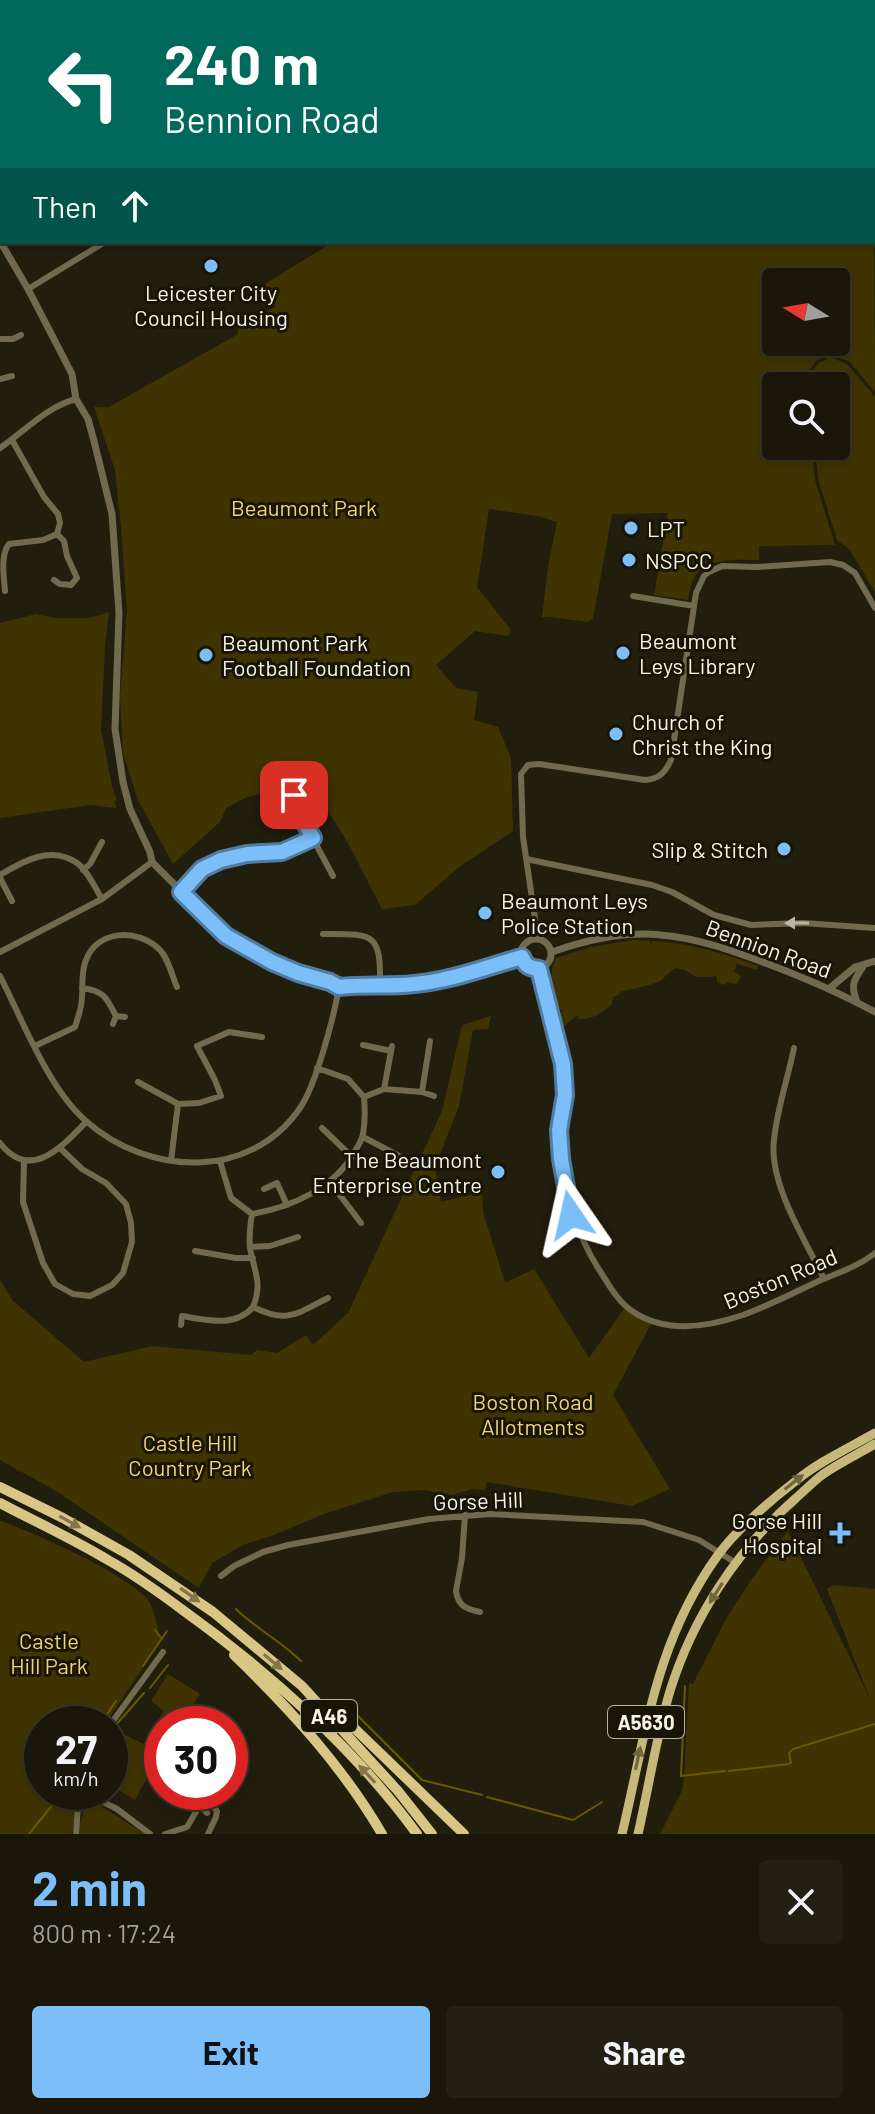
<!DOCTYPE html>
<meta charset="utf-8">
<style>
:root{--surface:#1a160a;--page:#231f13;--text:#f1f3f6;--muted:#9f9f9c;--line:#38352b;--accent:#7bbef8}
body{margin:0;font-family:Barlow,sans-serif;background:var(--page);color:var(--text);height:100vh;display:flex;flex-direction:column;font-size:30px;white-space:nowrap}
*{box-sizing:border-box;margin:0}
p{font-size:26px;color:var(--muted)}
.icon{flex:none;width:44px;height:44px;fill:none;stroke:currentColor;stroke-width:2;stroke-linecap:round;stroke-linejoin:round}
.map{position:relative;height:1834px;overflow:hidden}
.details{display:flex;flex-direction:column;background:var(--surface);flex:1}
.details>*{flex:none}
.guide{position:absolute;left:0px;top:0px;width:876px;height:244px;box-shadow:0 4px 12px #0003,0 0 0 2px var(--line);background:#00695c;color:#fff;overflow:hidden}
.needle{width:52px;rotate:281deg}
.tools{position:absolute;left:762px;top:268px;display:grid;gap:16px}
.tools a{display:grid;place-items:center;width:88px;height:88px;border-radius:8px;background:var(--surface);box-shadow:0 4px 12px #0003,0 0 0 2px var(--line);font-size:40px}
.speed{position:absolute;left:24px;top:1706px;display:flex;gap:16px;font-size:40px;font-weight:700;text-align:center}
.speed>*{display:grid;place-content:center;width:104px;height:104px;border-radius:50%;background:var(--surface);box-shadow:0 4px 12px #0003,0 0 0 2px var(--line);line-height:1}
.speed small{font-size:20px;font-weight:400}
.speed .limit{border:12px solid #d22;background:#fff;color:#111}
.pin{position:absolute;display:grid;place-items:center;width:68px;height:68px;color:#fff;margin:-34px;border-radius:16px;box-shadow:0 4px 12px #0006}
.me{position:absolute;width:88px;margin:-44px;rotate:349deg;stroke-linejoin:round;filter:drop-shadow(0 0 6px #0008)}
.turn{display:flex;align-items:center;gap:28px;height:168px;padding:0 32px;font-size:36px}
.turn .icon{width:104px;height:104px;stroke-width:2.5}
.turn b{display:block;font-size:56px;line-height:68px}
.then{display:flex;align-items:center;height:76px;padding:0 32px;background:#0003;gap:16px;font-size:30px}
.round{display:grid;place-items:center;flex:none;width:84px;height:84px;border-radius:8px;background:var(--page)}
.overview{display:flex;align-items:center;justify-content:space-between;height:136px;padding:0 32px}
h1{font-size:48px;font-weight:700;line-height:60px;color:var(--accent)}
.cta{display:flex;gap:16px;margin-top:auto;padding:16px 32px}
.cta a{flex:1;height:92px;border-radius:8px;background:var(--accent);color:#111;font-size:32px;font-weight:700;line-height:92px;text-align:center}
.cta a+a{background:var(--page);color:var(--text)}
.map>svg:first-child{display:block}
.green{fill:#3f3401;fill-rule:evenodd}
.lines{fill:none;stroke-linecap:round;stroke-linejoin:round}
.stream{stroke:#695801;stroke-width:2}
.minor{stroke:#716a4e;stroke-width:6}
.tertiary{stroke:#716a4e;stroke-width:7}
.primary{stroke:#c6b77b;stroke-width:9}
.trunk{stroke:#d7c684;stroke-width:10}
.oneway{fill:#bab6a3}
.oneway2{fill:#706640}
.oneway3{fill:#82764b}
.route-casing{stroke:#507ca1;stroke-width:20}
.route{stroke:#7bbef8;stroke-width:14}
.poi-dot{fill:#7bbef8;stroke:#191506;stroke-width:3}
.labels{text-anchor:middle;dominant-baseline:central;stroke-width:6;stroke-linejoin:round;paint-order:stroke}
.shield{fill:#191506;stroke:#b4b1a5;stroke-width:2}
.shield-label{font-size:20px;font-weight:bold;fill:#f6f4e9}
.poi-label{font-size:22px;fill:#f6f4e9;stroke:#191506;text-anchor:start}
.park-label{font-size:22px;fill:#eed570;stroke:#191506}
.street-label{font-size:22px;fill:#f6f4e9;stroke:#191506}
</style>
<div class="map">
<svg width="875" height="1834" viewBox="0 0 875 1834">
<rect width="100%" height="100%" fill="#221e0e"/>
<path class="green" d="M874,201L875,392L849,361L830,355L817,360L804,377L805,386H776V446H811L815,480L835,545L759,546V560C738,560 704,556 693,580C690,586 689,594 688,600L654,595L668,513L612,514L593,619L588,622L551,617H542L548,567L557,522L538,516L489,509L477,587L511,630L508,636L475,631L436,665L456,688L478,692L474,720L498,727L511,758L513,831L459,867L415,905L382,909L349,845L311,782L247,797L226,808L220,822L173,864L138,800L123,753L120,696L127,612L121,528L115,470L94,407H109L238,334V328L275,307L265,284L333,242H874ZM776,282H836V342H776Z
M830,357L847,364L875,397V592L849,549L837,540L818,479L815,446H836V386H808L807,377L819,363Z
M109,612L105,645L101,730L112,786L117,801L114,800L116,808L90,805L0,818V623L36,614L55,618H90Z
M633,940L650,941L651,946L652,941C688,943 724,953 758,966L757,970L735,963L737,966L733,971L741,976L737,984L728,982L723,985L717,982V977L714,976C709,978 702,976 696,977L685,970L675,968C670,972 664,978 660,981C657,984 625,991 621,991L619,995L613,997L612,1004C601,1013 595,1019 579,1019L577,1015L562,1028L558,1014L564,1010L557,1009C551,993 548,974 556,958L592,947Z
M491,1016L488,1029L473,1030L459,1106L435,1167L441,1202L482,1192L483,1212L505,1283L534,1269L589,1358L624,1309L651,1324L613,1395L670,1489L632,1506L487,1482L485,1490L472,1489L452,1495L425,1490L393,1492L324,1514L274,1535L243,1545L212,1563L199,1588L56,1491L0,1460V1279L12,1300L84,1362L152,1346L251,1355L257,1350L277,1353L306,1335L313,1345L348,1313L442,1111L462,1025Z
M0,1521C30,1530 130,1576 148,1600C154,1608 158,1630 161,1641L105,1724H42V1792H78L72,1834H0Z
M788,1531L870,1699L827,1589L834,1585L875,1589V1834H660L682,1791L684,1779L689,1683L693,1684L727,1617L751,1580Z
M168,1674L200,1694L181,1724H162V1751L135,1800L110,1785V1763L125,1735L144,1744L164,1711L151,1701Z
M85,1803H96L145,1834H78Z"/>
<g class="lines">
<path class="stream" d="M236,1609C256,1629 281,1641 301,1661
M155,1630L162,1639
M143,1666L167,1631
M685,1686L681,1776L725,1771
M150,1688L168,1665
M356,1714L422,1780L482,1795
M101,1723L116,1701
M114,1727L144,1693
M729,1771L789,1764L791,1763L789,1753L793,1749L875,1724
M487,1797L573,1820L602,1802
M58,1798L62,1792
M29,1834L54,1803"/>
<path class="minor" d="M874,0L875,3
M510,2L512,0
M28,289L105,242
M0,339H13L21,335
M0,379L12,376
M0,448C25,431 46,407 76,399
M54,580L60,584L71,585L77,578L67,556L64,541L57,534
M5,591C4,577 0,555 9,544L43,540L57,534L60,523L58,514L44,497L12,440
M633,596L694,606
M292,791L303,820L333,876
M294,795L308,790
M526,859L652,885L672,892L714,915L751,925L803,923L875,928
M83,870L90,864L102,842
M0,875C23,861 51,845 77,863C88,871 95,888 102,899
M0,878L12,901
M181,892L202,869L221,860L247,854L282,852L313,838
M323,934C374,934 381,932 380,986
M538,939L523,837L521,774L528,765L539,764L645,780C659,779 665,773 671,760L696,593L704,576L709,572L722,566L758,567L830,562L843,565L855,573L875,608
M0,952L102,899L152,862
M539,969C547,1000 558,1032 563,1063C568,1096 557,1128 561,1160C566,1200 577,1234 598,1268C608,1283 617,1301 632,1311C665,1334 708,1327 743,1315C770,1305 795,1292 821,1280C840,1272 859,1266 875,1253
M0,976C23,1021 48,1088 86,1121C148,1176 250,1181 300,1108C316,1085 334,1017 339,987
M82,988C104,991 106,997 116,1016
M113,1024L116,1016L125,1017
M363,1045L391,1051
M35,1046L75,1027C78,1017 82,1007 82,997C83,985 81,971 86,960C97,930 137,928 159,949C168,957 172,976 177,987
M794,1048C788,1078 777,1109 774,1140C768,1183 806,1241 824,1279
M138,1082L178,1104
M384,1089L392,1046
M422,1092L430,1041
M364,1097L384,1089L422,1092L434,1096
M322,1128L352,1157
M363,1137L401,1157
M0,1143C30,1182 62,1147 86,1122
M24,1161L23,1202L43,1263L55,1284L73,1294L90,1296L112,1285L123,1273L132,1242L131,1223L126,1204L106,1183L82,1169L61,1149
M171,1161L178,1104L199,1103L221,1096L215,1080L197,1046L229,1032L262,1037
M220,1161L231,1198L252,1214C292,1207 335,1188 355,1151C358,1146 362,1140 363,1134C365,1123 365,1109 364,1097L348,1079L317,1068
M330,1182L361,1223
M264,1189L277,1183L287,1205
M252,1214C250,1226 249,1237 250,1248C254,1271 263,1283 253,1307C287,1324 296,1314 328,1298
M250,1247L270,1246L298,1237
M195,1251L236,1258H253
M181,1325L182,1316C207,1320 235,1328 253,1307
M465,1515L462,1558L456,1591C458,1606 466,1609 480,1612
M221,1576L234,1566L263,1552L288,1545L429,1519L490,1514L643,1522L699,1540L736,1563
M110,1725L163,1652
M83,1792L117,1809L150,1834
M200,1792L217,1811L216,1817L208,1834
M189,1795L207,1813
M76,1834L79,1792
M165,1834L187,1827L200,1805"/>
<path class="tertiary" d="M0,241L28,289L72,374L76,399L88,419L94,441L112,514L119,613L115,729L123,782L130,809L150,852L152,862L226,936L272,962L298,973L330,982L339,987L353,985L380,986L415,984L438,981L522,957
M521 954a15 15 0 1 1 30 0a15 15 0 1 1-30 0Z
M552,952C586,940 624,931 661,935C698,938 733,951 768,964C805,978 840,993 875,1012
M830,988L855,967L875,961
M857,1002C850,984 854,980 864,965"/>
<path class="primary" d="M622,1834C646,1734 655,1642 718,1555C736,1530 772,1499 797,1480C820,1461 849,1448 875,1433
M638,1834C649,1786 656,1738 670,1691C693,1617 737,1550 795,1499C804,1491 813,1482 822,1475C839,1463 858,1454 875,1444"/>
<path class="trunk" d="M828,0V2
M874,163L875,166
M0,1487L63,1518L129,1555L213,1612L302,1686L398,1791L432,1834
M0,1503C36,1522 73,1539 108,1560C135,1575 160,1593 184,1611C269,1672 355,1749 417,1834
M234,1655C290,1709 343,1767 382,1834
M329,1708L352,1726L464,1834"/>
</g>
<defs><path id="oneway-solid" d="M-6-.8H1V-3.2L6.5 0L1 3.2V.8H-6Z" transform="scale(2)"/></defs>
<use class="oneway" href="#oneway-solid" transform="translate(797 923) rotate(-180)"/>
<g class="oneway2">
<use href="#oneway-solid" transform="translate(794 1482) rotate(-38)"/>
<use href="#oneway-solid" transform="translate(716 1593) rotate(123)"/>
<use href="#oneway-solid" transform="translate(638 1758) rotate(-78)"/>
</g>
<g class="oneway3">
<use href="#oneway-solid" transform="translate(70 1522) rotate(29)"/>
<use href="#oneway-solid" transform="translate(190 1595) rotate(35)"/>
<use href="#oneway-solid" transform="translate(273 1662) rotate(40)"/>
<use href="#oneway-solid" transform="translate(367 1774) rotate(-133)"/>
</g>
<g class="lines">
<g class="route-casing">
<path id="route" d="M294,795L303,820L313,838L282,852L247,854L221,860L202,869L181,892L226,936L272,962L298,973L330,982L339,987C364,984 389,987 414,984C450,981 486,967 522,957C525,966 530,968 539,969L563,1064L565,1095L559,1130L561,1159L571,1215"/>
</g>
<use href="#route" class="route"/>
</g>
<g class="poi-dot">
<circle cx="211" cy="266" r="8"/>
<circle cx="631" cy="528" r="8"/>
<circle cx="629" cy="560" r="8"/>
<circle cx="623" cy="653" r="8"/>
<circle cx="206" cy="655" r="8"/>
<circle cx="616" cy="734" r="8"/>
<circle cx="784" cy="849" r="8"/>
<circle cx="485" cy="913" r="8"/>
<circle cx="498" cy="1172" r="8"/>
<path d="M836 1521h8v8h8v8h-8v8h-8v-8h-8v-8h8z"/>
</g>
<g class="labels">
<g class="shield">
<rect x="301" y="1700" width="56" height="32" rx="6"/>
<rect x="608" y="1706" width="76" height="32" rx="6"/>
</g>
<g class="shield-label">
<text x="329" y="1716">A46</text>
<text x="646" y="1722">A5630</text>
</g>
<g class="poi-label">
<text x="211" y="292" text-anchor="middle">Leicester City<tspan x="211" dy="25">Council Housing</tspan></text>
<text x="647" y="528">LPT</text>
<text x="645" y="560">NSPCC</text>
<text x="639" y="640">Beaumont<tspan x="639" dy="25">Leys Library</tspan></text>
<text x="222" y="642">Beaumont Park<tspan x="222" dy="25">Football Foundation</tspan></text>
<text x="632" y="721">Church of<tspan x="632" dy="25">Christ the King</tspan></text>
<text x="768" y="849" text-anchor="end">Slip &amp; Stitch</text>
<text x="501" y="900">Beaumont Leys<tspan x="501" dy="25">Police Station</tspan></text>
<text x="482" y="1159" text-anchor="end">The Beaumont<tspan x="482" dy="25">Enterprise Centre</tspan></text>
<text x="822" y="1520" text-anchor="end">Gorse Hill<tspan x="822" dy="25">Hospital</tspan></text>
</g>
<g class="park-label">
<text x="304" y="507">Beaumont Park</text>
<text x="533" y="1401">Boston Road<tspan x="533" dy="25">Allotments</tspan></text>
<text x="190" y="1442">Castle Hill<tspan x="190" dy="25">Country Park</tspan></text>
<text x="49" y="1640">Castle<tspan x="49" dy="25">Hill Park</tspan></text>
</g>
<g class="street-label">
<text transform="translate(769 948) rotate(20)">Bennion Road</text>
<text transform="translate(780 1278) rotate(-23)">Boston Road</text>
<text transform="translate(478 1500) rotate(-2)">Gorse Hill</text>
</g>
</g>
</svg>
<div class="tools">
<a><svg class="needle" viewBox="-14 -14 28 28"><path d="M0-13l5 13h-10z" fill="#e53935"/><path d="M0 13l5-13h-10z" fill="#9f9f9c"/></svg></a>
<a><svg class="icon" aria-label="search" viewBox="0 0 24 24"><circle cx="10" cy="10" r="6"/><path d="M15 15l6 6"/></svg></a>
</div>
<div class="speed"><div>27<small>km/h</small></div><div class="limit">30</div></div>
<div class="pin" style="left:294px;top:795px;background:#d93025"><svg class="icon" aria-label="arrive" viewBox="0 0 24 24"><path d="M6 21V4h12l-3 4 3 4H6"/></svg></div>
<svg class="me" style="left:571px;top:1215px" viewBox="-20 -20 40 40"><path d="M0-17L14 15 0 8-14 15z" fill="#7bbef8" stroke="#fff" stroke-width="4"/></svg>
<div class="guide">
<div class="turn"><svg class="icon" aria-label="left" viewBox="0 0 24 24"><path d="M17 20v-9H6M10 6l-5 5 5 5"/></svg><div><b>240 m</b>Bennion Road</div></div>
<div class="then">Then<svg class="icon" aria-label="ahead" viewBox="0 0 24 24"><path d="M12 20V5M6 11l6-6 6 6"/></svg></div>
</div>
</div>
<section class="details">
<div class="overview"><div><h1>2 min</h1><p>800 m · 17:24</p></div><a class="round"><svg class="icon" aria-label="close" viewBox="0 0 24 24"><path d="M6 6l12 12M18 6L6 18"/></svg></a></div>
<div class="cta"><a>Exit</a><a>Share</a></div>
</section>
